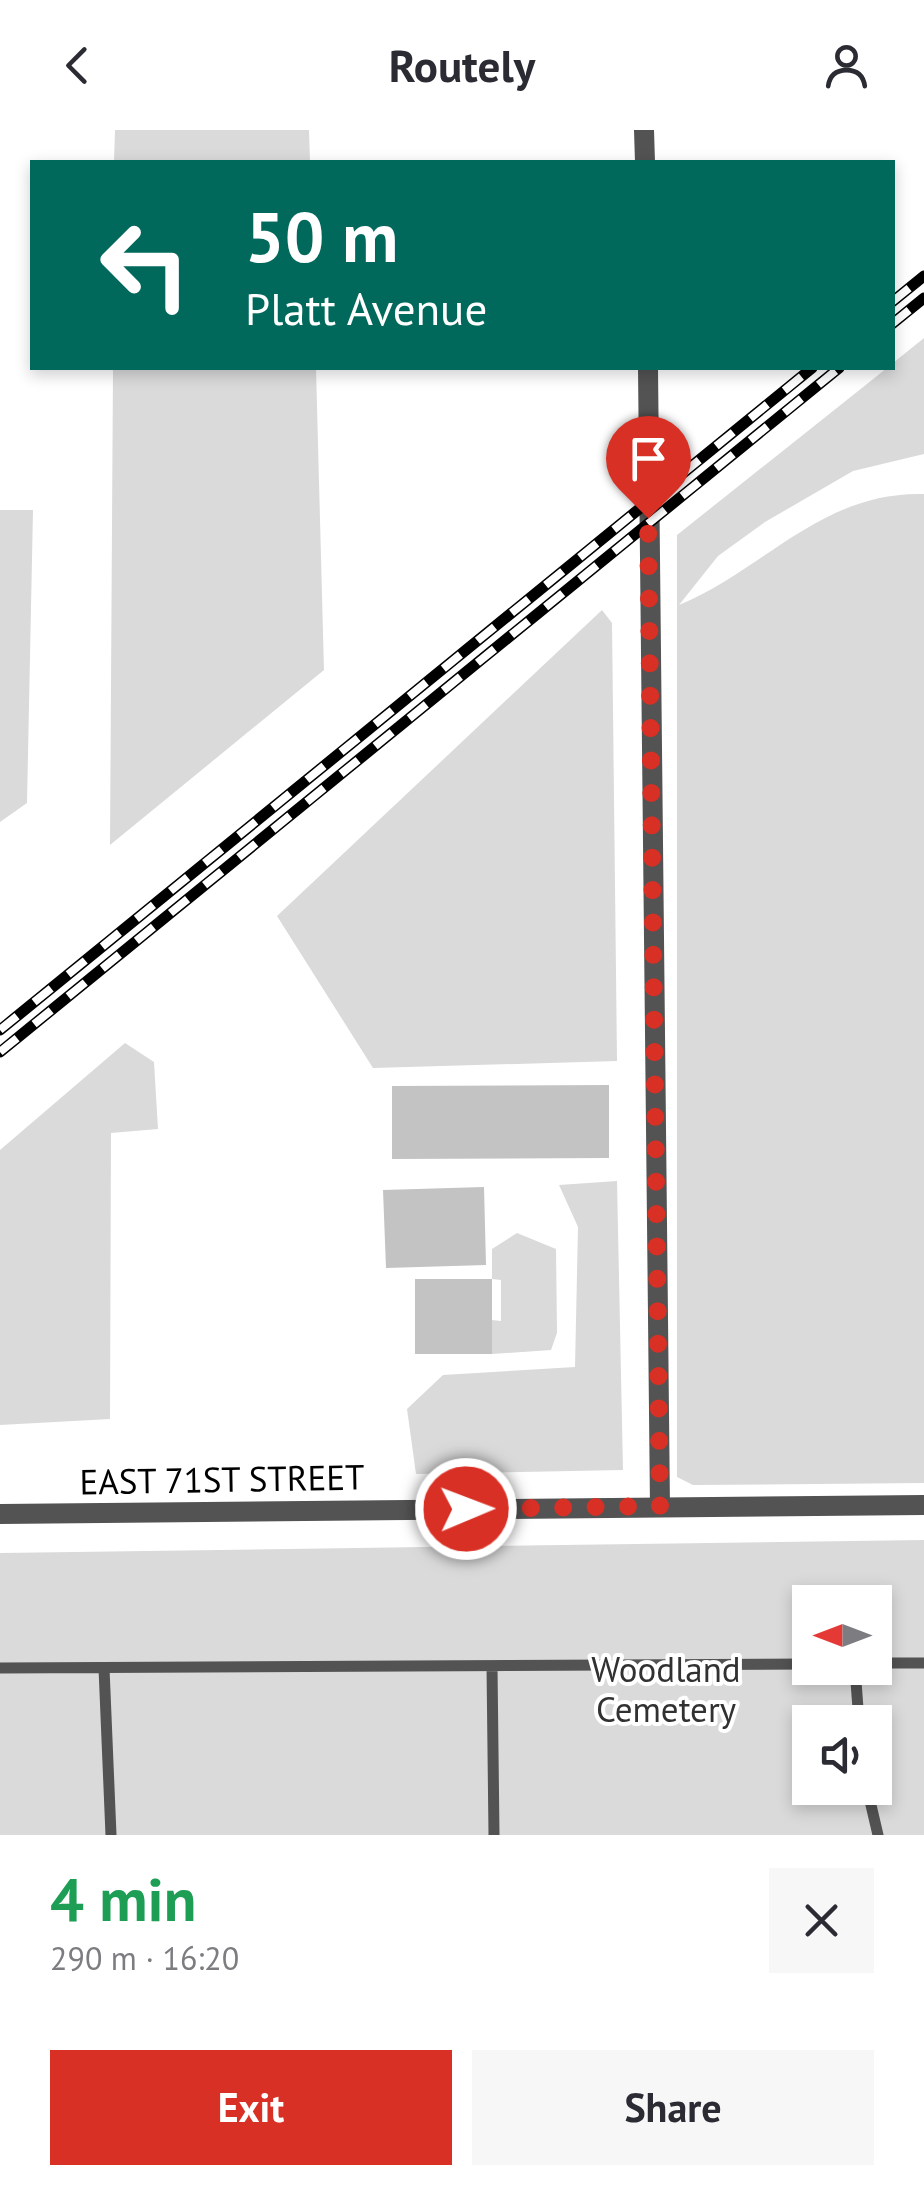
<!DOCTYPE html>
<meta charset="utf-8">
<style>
:root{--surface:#fff;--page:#f7f7f7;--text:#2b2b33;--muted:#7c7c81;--accent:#d93025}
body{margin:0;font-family:"PT Sans",sans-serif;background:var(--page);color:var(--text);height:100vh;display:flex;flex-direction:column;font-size:38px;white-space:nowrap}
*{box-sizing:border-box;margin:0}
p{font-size:32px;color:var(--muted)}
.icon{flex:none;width:55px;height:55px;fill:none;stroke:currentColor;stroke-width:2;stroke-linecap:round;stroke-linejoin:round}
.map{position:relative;height:1705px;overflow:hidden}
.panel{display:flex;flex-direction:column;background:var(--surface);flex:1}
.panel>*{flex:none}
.hud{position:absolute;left:30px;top:30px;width:865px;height:210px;border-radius:0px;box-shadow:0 5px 15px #0003;background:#00695c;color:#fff;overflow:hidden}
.needle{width:65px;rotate:270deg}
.tools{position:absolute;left:792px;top:1455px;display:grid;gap:20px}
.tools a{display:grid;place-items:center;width:100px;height:100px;border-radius:0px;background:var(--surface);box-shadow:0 5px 15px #0003;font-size:50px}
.pin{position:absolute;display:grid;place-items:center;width:85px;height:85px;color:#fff;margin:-102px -42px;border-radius:50% 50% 50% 0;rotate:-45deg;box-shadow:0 0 10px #0007}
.pin .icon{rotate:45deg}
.me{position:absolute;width:110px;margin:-55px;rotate:89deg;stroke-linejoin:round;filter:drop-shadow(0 0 8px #0008)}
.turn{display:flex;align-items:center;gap:35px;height:210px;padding:0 50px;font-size:45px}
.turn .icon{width:130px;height:130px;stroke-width:2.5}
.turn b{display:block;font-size:70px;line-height:85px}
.round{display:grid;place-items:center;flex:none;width:105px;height:105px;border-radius:0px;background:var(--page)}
.headline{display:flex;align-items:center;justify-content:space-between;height:170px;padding:0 50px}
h1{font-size:60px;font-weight:700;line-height:75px;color:#1e9e55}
.primary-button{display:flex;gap:20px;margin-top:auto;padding:20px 50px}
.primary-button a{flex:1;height:115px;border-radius:0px;background:var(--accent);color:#fff;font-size:40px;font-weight:700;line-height:115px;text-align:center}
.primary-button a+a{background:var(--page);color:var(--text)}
header{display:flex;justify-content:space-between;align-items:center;height:130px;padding:0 50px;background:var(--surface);font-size:45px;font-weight:700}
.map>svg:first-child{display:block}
.green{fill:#dadada;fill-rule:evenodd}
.building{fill:#c3c3c3}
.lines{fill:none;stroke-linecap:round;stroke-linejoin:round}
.service{stroke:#535353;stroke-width:11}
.minor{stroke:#535353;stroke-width:20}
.tertiary{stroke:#535353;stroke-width:20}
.rail-casing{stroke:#000;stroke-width:11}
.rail{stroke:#fff;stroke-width:8;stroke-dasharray:22;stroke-linecap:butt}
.route{stroke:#d93025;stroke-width:18;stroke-dasharray:0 32.4}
.labels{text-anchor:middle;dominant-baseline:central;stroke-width:8;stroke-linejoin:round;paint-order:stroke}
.street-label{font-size:35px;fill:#000;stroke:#fff}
.park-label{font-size:35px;fill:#313131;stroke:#fff}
</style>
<header><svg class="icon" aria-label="back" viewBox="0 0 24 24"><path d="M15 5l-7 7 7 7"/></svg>Routely<svg class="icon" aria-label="person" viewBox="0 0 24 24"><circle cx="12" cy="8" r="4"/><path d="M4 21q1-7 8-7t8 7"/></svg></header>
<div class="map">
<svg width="924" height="1705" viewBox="0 0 924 1705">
<rect width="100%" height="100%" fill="#fff"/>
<path class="green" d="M115,0H309L310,32H114Z
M924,208V324L853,341L765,392L718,426L679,475C764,440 822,361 924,364V1353L693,1355L677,1347V405L887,238H892L893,233Z
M113,238H316L324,540L110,715Z
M0,380H33L27,673L0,692Z
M602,480L612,493L617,931L373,938L277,786Z
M125,913L154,932L158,999L111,1003L110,1289L0,1295V1020Z
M617,1051L623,1340L416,1344L407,1279L443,1245L575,1237L578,1097L559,1055Z
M517,1103L556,1119L557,1203L551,1220L492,1224V1190L501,1191V1150L492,1149V1119Z
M924,1410V1705H0V1423ZM810,1472H875V1538H810ZM810,1592H875V1658H810Z"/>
<path class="building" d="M609,955V1028L392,1029V956Z
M484,1057L486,1135L386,1138L383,1060Z
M415,1149H492V1224H415Z"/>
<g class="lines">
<path class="service" d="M875,1533H924
M492,1536L494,1705
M0,1538L810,1534
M104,1538L111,1705
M855,1538L859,1592
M867,1658L878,1705"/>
<path class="minor" d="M644,0L645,32
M648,238L660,1377"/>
<path class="tertiary" d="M0,1384L924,1375"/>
<g class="rail-casing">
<path id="rail" d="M892,172L924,146
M892,194L924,168
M0,900L812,238
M0,922L839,238"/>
</g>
<use href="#rail" class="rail"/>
</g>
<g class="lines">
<path class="route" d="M466,1379L660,1376L648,388"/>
</g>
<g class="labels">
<g class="street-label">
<text transform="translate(222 1349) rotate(-1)">EAST 71ST STREET</text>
</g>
<g class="park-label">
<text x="666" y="1539">Woodland<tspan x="666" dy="40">Cemetery</tspan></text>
</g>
</g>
</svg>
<div class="tools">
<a><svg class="needle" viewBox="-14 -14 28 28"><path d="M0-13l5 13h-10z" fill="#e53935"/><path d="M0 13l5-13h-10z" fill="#7c7c81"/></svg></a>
<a><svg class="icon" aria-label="sound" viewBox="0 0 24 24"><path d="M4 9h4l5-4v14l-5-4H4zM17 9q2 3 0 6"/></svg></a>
</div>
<div class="pin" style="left:648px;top:388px;background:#d93025"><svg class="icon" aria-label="arrive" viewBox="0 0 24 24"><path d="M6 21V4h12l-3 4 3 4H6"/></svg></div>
<svg class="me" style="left:466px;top:1379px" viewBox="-20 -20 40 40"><circle r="17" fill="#d93025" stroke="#fff" stroke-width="3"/><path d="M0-11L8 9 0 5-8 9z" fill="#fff"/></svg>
<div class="hud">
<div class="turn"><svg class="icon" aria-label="left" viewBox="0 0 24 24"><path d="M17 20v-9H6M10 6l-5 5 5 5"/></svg><div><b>50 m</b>Platt Avenue</div></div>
</div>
</div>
<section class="panel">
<div class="headline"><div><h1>4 min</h1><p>290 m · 16:20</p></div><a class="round"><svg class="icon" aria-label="close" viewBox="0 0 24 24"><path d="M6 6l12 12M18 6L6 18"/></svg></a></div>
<div class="primary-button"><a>Exit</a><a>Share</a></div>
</section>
